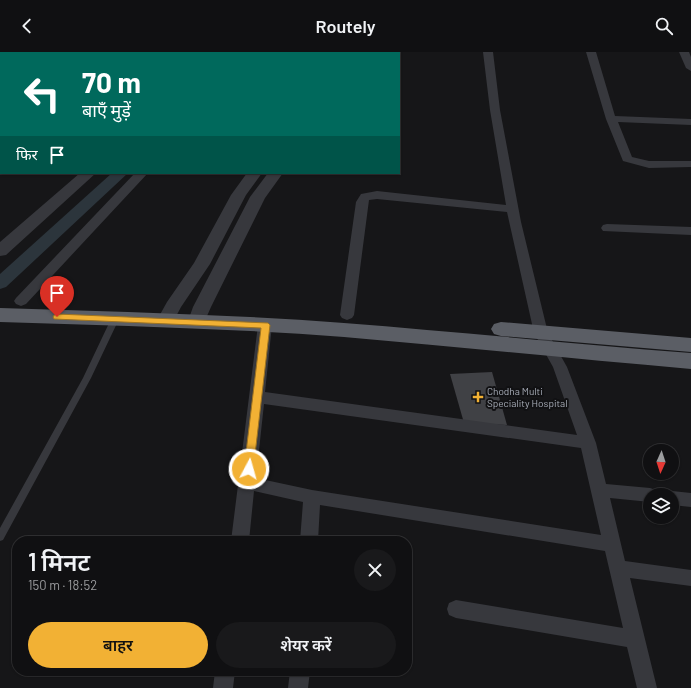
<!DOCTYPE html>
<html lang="hi">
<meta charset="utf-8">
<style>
:root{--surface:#101012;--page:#19191b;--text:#f1f3f6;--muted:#9c9d9f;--line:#303032;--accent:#f2b134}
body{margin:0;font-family:Barlow,"Noto Sans Devanagari",sans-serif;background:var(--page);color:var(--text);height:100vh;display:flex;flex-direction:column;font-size:15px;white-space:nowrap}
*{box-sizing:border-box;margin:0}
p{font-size:13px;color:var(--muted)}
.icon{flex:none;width:22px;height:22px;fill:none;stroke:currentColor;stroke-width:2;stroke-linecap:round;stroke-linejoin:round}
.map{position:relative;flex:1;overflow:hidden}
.side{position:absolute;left:12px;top:484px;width:400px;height:140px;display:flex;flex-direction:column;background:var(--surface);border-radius:16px;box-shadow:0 1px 3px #0004,0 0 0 1px var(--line)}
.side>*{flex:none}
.guide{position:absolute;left:0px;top:0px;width:400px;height:122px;box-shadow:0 1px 3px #0004,0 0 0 1px var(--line);background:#00695c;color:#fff;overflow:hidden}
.needle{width:26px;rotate:183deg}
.controls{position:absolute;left:643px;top:392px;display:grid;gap:8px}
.controls a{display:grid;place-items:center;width:36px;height:36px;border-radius:50%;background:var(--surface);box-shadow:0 1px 3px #0004,0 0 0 1px var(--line);font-size:20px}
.pin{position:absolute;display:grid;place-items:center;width:34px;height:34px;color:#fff;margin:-41px -17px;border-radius:50% 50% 50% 0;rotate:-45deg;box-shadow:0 0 4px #0007}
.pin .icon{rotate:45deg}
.me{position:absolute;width:44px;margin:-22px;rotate:6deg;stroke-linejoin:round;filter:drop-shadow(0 0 3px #0008)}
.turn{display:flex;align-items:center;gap:14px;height:84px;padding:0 16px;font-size:18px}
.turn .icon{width:52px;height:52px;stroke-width:2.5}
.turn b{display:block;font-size:28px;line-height:34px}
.then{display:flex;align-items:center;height:38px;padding:0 16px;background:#0003;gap:8px;font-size:15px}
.round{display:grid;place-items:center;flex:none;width:42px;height:42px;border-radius:21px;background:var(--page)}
.overview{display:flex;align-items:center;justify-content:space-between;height:68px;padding:0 16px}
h1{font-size:24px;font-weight:600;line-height:30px}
.action{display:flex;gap:8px;margin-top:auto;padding:8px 16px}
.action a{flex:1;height:46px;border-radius:24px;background:var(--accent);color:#111;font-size:16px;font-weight:600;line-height:46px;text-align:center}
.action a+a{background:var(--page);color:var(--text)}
header{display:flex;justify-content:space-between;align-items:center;height:52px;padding:0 16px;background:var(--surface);font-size:18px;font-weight:600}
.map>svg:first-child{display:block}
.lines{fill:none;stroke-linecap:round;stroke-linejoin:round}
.canal{fill:#2c353c;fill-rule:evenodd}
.building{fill:#404145}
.service{fill:#37383d;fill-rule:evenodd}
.minor{fill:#37383d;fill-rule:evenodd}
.tertiary{fill:#37383d;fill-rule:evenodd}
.trunk{fill:#5b5e65;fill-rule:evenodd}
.route{fill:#f2b134;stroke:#9d7322}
.poi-dot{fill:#f2b134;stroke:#111113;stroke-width:1.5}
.labels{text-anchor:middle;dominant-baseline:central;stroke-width:4;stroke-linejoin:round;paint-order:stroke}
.poi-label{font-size:10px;fill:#a8adb8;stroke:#111113;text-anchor:start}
</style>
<header><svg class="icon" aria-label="back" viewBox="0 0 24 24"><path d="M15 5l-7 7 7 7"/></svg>Routely<svg class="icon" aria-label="search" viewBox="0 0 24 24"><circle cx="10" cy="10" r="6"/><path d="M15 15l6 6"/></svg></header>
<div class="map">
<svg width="691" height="636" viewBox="0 0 691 636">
<rect width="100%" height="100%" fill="#161618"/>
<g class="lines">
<path class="canal" d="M112,121H128L6,235L0,237V222Z"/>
</g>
<path class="building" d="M492,320L507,373L464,371L450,322Z"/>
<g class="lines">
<path class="service" d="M115,264L119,267L91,326L3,488L0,489V476L83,326L111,267Z"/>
<path class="minor" d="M124,0H134V1H124Z
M316,0H327L315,1Z
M483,0H493L500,58L521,170L548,281L567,315L596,391L606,432L650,436L656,438L659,443H650V450L610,446L625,509L691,518V534L630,526L657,636H637L627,595L456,566L449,563L447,557L449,551L456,548L623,576L605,499L320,453L318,489H300L303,450L254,439L249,489H231L258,273L260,270L265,268L270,270L272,273L265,340L577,383L553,315L534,281L507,160L377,147L369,148L354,263L352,266L347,268L342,266L340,263L356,150L361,142L377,139L506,153L490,58ZM264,352L581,396L601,483L312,438L256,426Z
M586,0H596L615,64L691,67V73L618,70L632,105L649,109H691V115L649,116L623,109L606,67Z
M679,0H689L691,5V19L686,16Z
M135,121H148L26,252L21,254L16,252L14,249L16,246Z
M607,172L691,175V183L603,179L601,176L603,173Z
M672,439L691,441V455L672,453V443H665L666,441Z
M215,619H235L233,636H213Z
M290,619H310L308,636H288Z"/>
<path class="tertiary" d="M0,15H1V24H0Z
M80,121H96L6,203L0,204V190Z
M247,121H262L246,143L210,212L181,255L172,272L166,274L160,272L157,268L167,250L194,211L231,143Z
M268,121H283L265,146L211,255L203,273L197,275L191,273L188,269L193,255L250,145Z"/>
<path class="trunk" d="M0,256C115,260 230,262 344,271C460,280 575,292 691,301V317C575,307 460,295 344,285C230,276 115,274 0,270Z
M501,270L691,286V300L501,284L494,282L491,277L494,272Z"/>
</g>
<path class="route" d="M57,262L268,271L270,273L253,420H246L244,417L261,276L54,267L53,265L54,263Z"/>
<path class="poi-dot" d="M476 339h4v4h4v4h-4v4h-4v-4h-4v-4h4z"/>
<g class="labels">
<g class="poi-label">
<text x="487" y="339">Chodha Multi<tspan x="487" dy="12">Speciality Hospital</tspan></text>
</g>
</g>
</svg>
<div class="controls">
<a><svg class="needle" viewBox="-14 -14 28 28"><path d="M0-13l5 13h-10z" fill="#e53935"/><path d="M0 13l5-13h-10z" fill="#9c9d9f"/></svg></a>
<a><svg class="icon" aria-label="layers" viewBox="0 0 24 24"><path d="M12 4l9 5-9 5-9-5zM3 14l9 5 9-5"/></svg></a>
</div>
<div class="pin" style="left:57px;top:265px;background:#d93025"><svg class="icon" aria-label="arrive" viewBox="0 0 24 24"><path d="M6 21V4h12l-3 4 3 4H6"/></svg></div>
<svg class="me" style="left:249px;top:417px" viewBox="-20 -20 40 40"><circle r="17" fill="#f2b134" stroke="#fff" stroke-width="3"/><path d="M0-11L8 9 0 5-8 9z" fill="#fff"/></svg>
<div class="guide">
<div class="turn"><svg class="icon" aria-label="left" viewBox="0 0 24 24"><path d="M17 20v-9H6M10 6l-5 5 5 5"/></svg><div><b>70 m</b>बाएँ मुड़ें</div></div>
<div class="then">फिर<svg class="icon" aria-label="arrive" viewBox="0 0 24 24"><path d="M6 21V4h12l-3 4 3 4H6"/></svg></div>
</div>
<section class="side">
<div class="overview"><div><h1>1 मिनट</h1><p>150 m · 18:52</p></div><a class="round"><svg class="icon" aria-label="close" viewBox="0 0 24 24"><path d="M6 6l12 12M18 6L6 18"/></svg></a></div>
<div class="action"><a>बाहर</a><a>शेयर करें</a></div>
</section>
</div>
